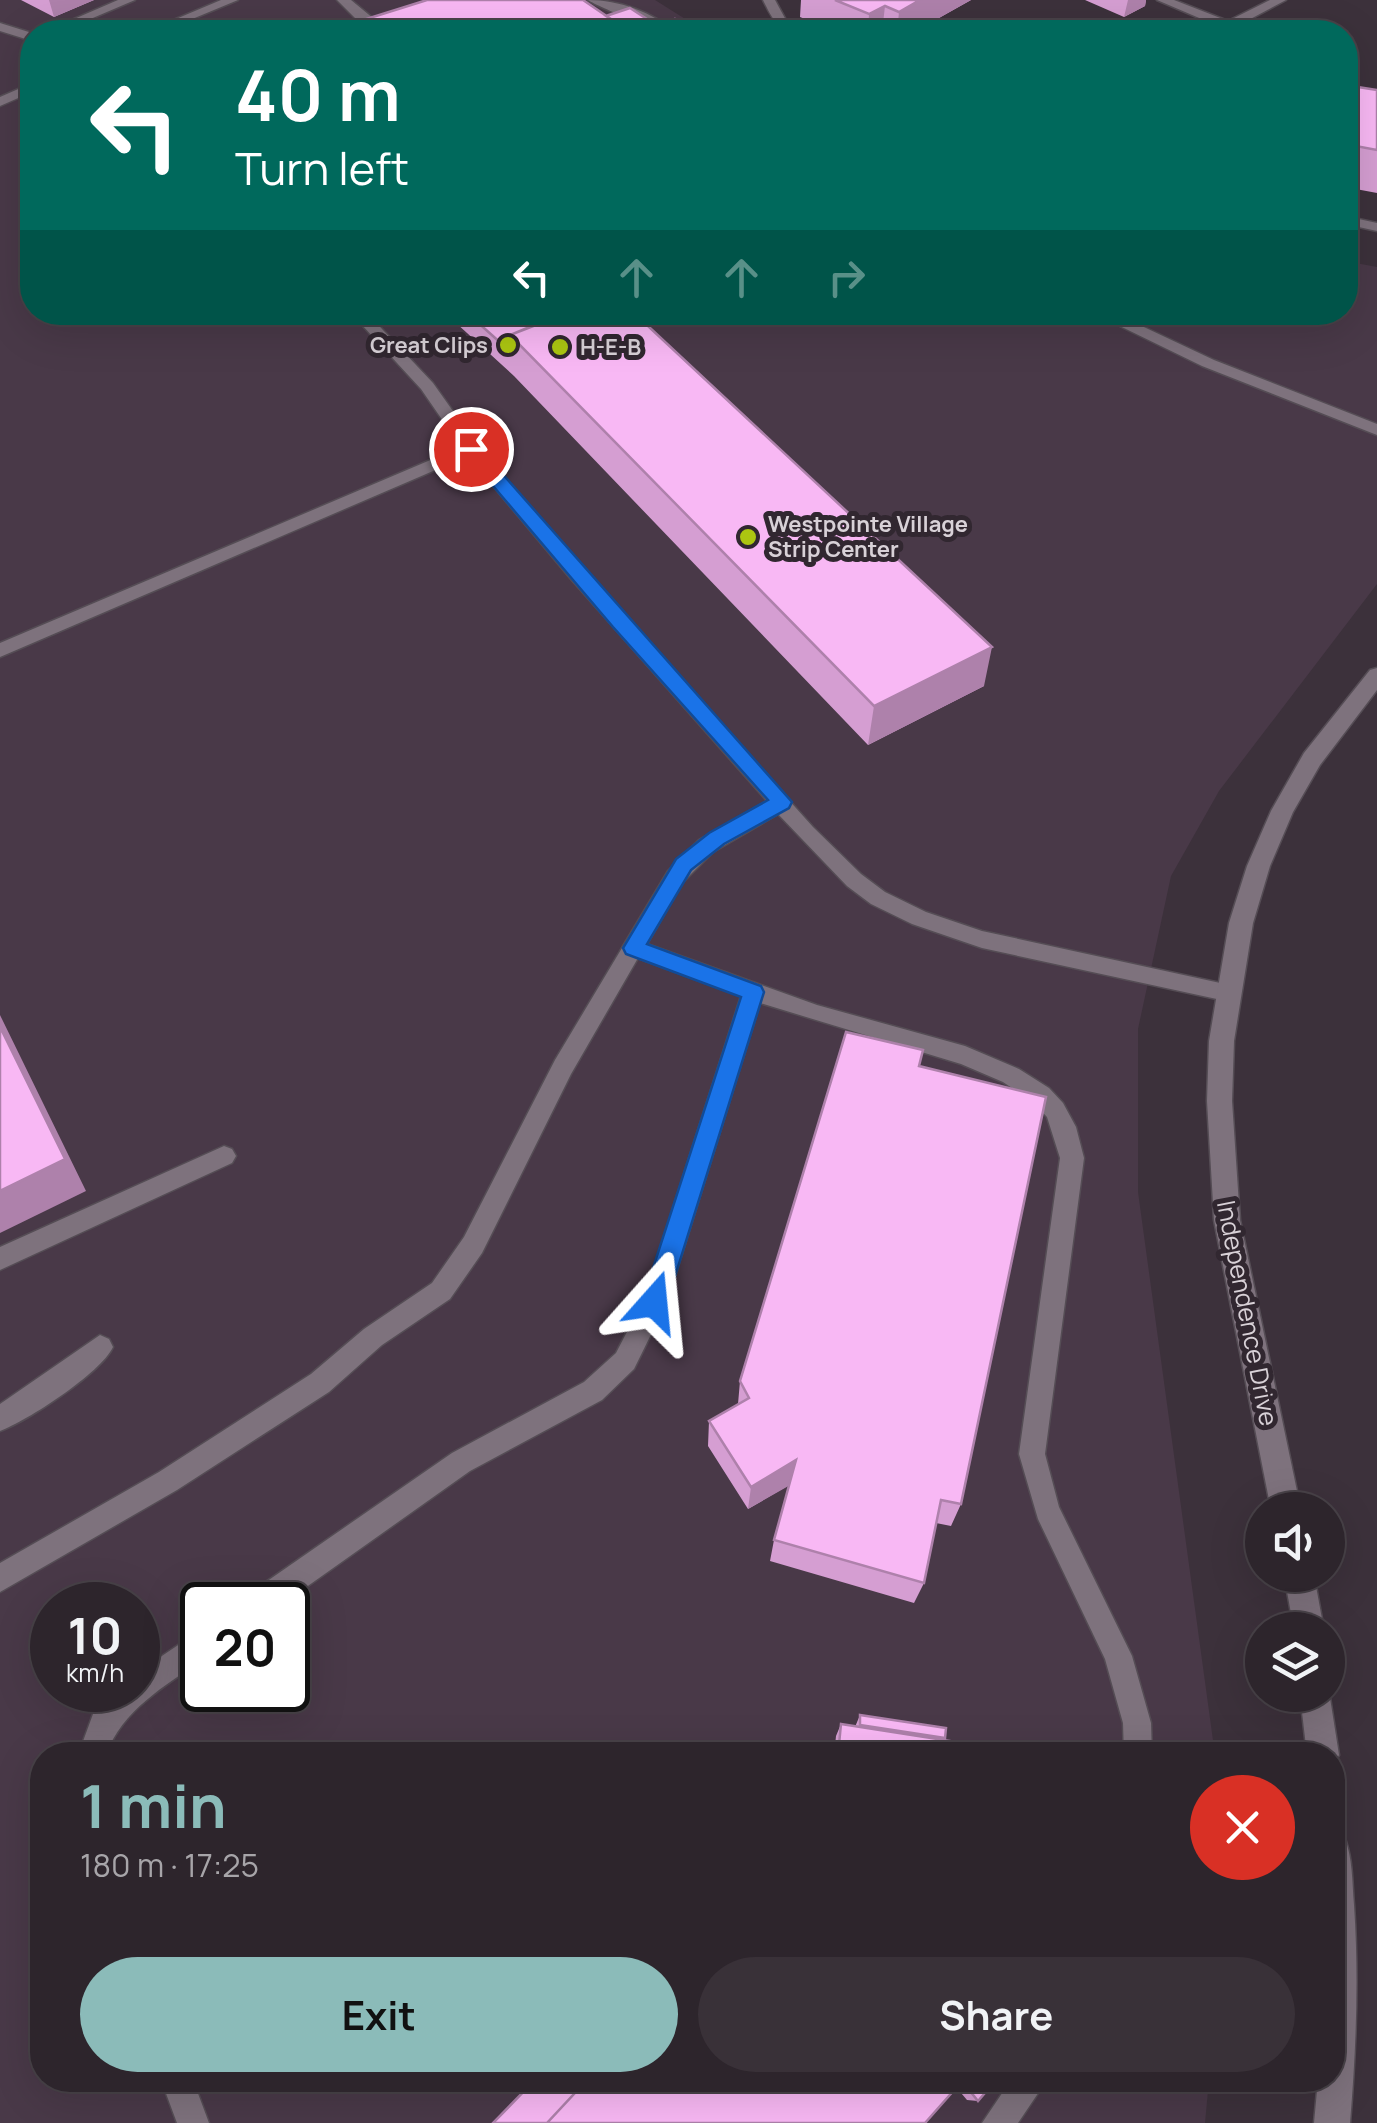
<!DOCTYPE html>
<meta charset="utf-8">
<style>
:root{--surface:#2d252c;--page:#393138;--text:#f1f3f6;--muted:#a7a5a9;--line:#484248;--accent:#8bbbb9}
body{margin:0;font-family:Manrope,sans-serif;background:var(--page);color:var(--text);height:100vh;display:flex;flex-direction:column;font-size:38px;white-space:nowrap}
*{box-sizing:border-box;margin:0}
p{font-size:32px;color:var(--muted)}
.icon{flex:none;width:55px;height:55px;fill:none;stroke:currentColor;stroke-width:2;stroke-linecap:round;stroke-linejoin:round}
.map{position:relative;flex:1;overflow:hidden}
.sheet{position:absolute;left:30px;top:1742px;width:1315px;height:350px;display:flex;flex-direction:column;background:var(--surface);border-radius:40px;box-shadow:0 10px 40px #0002,0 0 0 2px var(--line)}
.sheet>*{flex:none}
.banner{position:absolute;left:20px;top:20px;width:1338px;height:305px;border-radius:40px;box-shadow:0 10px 40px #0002,0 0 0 2px var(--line);background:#00695c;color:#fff;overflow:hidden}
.tools{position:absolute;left:1245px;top:1492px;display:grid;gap:20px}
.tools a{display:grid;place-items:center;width:100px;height:100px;border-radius:50%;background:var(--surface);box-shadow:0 10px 40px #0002,0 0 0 2px var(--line);font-size:50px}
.speed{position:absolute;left:30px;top:1582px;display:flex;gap:20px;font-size:50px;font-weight:700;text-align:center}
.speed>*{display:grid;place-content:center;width:130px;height:130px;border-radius:50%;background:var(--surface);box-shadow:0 10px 40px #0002,0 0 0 2px var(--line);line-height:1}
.speed small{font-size:25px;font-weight:400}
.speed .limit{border:5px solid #111;border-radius:15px;background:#fff;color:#111}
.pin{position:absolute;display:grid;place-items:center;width:85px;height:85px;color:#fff;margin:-42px;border:5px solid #fff;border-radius:50%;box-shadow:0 2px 10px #0007}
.me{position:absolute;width:110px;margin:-55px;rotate:18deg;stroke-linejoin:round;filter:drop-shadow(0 0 8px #0008)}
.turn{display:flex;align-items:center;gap:35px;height:210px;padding:0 50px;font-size:45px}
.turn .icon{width:130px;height:130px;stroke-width:2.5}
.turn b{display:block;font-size:70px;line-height:85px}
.lanes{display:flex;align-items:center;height:95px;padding:0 50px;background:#0003;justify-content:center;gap:50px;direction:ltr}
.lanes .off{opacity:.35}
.round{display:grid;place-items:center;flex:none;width:105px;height:105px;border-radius:52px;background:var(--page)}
.head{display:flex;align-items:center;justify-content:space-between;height:170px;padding:0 50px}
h1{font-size:60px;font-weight:700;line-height:75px;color:var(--accent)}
.cta{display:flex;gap:20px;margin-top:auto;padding:20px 50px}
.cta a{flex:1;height:115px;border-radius:60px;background:var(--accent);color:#111;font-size:40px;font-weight:700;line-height:115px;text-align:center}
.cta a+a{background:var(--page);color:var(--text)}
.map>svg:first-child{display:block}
.built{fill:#493948;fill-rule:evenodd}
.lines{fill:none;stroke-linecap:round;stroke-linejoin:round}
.lane-casing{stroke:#554d55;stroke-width:3}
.street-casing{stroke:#554d55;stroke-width:3}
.lane{fill:#7e727d;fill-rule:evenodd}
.street{fill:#7e727d;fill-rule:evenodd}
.wall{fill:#d59ed2}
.shaded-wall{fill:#ae81ab}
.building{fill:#f8b8f4;stroke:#ae81ab;stroke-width:2.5}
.route{fill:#1a73e8;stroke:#114b97;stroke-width:2.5}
.poi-dot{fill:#acc611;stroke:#312730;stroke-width:4}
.labels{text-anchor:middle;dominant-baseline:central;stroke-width:10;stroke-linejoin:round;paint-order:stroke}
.far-poi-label{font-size:22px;font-weight:bold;fill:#d8d1d7;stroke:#312730;text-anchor:start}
.street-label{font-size:25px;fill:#d8d1d7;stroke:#312730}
</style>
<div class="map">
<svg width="1377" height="2123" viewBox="0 0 1377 2123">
<rect width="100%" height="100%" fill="#3c313b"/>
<path class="built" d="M0,0H655L706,32H32V312H1345V261L1377,267V584L1219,791L1171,876L1138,1029V1192L1215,1755H42V2080H1209L1205,2123H0ZM52,1605H138V1690H52ZM202,1605H288V1690H202Z"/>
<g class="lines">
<g class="lane-casing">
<path id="lane" d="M118,0H135L60,32H44Z
M221,0H238L161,32H145Z
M337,0H351L374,19L381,32H369Z
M588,0C619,0 652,12 675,32C663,33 600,8 588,0Z
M763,0H775L787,22L802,32C778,32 773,20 763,0Z
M1157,0H1174L1228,21L1270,0H1286L1226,32H1211L1218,26Z
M0,23L32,33V41L0,31Z
M32,83V92L0,106V97Z
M1345,216L1377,223V231L1345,224Z
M350,312H366L433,383L477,445L583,571L813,827L861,874L885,892L926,912L982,931L1234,986L1237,992L1234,998L1226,1001L982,948L912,924L871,904L847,886L778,814L713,852L682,883L647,944L817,1005L965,1046L1019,1069L1049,1088L1063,1103L1076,1127L1084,1158L1045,1454L1059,1507L1132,1656L1151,1723L1152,1755H1124L1123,1723L1105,1659L1038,1519L1019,1454L1060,1158L1047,1117L1033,1102L1003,1082L961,1064L760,1003L667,1302L634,1369L602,1400L470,1471L281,1605H243L247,1595L452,1453L584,1382L616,1353L644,1299L741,996L638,958L571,1074L482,1253L450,1299L382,1345L329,1392L177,1490L0,1592V1563L159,1472L311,1374L364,1329L432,1283L464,1237L555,1060L668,871L699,840L767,801L571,579L468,456L0,657V643L461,447L421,389Z
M1091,312H1112L1214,360L1377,424V435L1202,366Z
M224,1146L232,1149L236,1156L232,1163L0,1270V1247Z
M100,1335L109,1339L113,1347C101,1373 27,1421 0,1431V1404Z
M202,1629V1660C165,1686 122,1710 106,1755H78L93,1714L116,1690H138V1672Z
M161,2080H193L209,2123H177Z
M1011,2080H1047L1018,2123H982Z"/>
</g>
<g class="street-casing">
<path id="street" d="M1377,668V690L1320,765L1293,812L1270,866L1253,923L1234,1041L1232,1101L1240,1220L1301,1510H1271L1214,1220L1207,1101L1209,1041L1229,923L1247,866L1271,811L1304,753L1370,670Z
M1284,1575H1314L1324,1630H1294Z
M1328,1685L1339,1755L1332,1767V1755H1307L1300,1695H1328Z
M1332,1832L1344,1836C1353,1858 1352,1882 1354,1905C1359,1978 1356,2051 1350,2123H1314L1318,2080H1332Z"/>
</g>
<use href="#lane" class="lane"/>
<use href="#street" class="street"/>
</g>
<path class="wall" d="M21,0H94L54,17Z
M801,0H971L914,32H836L800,17Z
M1085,0H1146L1145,6L1124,17Z
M1345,85L1377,90V193L1345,187Z
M444,312H666L643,322L984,686L868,745L514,376Z
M920,1066L961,1504L951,1526L936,1523L924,1583L914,1603L770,1561L774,1540L789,1485L748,1509L708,1446L709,1421L738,1404L740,1381Z
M860,1715L945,1738L943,1740L963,1755H834L836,1736L841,1724L855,1727Z
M535,2080H996L978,2101L967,2100L956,2087Z"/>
<path class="shaded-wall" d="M49,0H94L54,17Z
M920,0H971L914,32H897L899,12Z
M1128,0H1146L1145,6L1124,17Z
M885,6L882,32H868L869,14Z
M613,312H666L614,334Z
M992,647L984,686L868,745L874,706Z
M0,1015L86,1191L0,1233Z
M796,1460L792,1484L748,1509L751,1487Z"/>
<path class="building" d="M427,0H583L630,32H325Z
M835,0H920L899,12L885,6L869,14Z
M630,8L656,25L636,32H630L606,16Z
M675,19L695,32H636Z
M1345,85L1377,90V150L1345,144Z
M466,312H522L536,325L510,335L512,353Z
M541,312H633L992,647L874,706L510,335L549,319Z
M0,1027L65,1159L0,1191Z
M846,1032L923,1050L919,1066L1046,1097L961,1504L941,1500L924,1583L774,1540L796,1460L751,1487L709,1421L749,1398L740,1381Z
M860,1715L946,1728L945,1738L860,1725Z
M841,1724L963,1743V1755H939L862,1744L860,1755H838Z
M862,1744L939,1755H862Z
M535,2080H587L547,2123H493Z
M587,2080H963L925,2123H547Z
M963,2080H996L978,2101L962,2081Z"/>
<path class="route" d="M471,443L477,445L792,802L789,808L724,844L691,870L647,944L761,986L764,992L667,1302L663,1311L654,1314L646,1311L642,1302L741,997L626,954L623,948L676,859L709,833L768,800L613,627L465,453V445Z"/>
<g class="poi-dot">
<circle cx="508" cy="345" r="10"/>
<circle cx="560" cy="347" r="10"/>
<circle cx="748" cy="537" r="10"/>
</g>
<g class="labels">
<g class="far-poi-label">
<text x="488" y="345" text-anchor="end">Great Clips</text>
<text x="580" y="347">H-E-B</text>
<text x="768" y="524">Westpointe Village<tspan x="768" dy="25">Strip Center</tspan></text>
</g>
<g class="street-label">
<text transform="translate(1248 1313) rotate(79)">Independence Drive</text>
</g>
</g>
</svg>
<div class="tools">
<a><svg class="icon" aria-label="sound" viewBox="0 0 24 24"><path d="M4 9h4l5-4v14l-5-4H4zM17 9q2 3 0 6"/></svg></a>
<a><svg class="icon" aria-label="layers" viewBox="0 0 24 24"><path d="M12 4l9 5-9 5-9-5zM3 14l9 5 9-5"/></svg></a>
</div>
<div class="speed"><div>10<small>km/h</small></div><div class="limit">20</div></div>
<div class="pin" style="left:471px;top:449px;background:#d93025"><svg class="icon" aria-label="arrive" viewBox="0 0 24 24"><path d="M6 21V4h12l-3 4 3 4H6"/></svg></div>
<svg class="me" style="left:654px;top:1302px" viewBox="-20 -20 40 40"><path d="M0-17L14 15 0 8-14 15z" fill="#1a73e8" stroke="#fff" stroke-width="4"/></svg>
<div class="banner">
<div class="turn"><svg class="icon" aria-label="left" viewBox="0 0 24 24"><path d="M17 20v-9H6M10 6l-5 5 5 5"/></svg><div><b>40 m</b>Turn left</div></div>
<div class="lanes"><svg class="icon" aria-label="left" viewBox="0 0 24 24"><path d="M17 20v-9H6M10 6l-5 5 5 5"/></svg><svg class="icon off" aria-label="ahead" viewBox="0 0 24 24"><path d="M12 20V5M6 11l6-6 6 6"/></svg><svg class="icon off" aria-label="ahead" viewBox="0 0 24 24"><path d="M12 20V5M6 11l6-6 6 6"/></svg><svg class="icon off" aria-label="right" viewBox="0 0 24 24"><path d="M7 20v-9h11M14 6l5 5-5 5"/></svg></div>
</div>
<section class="sheet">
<div class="head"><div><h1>1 min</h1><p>180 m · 17:25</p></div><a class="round" style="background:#d93025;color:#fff"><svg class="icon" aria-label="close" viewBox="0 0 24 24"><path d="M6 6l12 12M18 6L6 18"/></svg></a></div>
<div class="cta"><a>Exit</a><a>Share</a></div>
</section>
</div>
